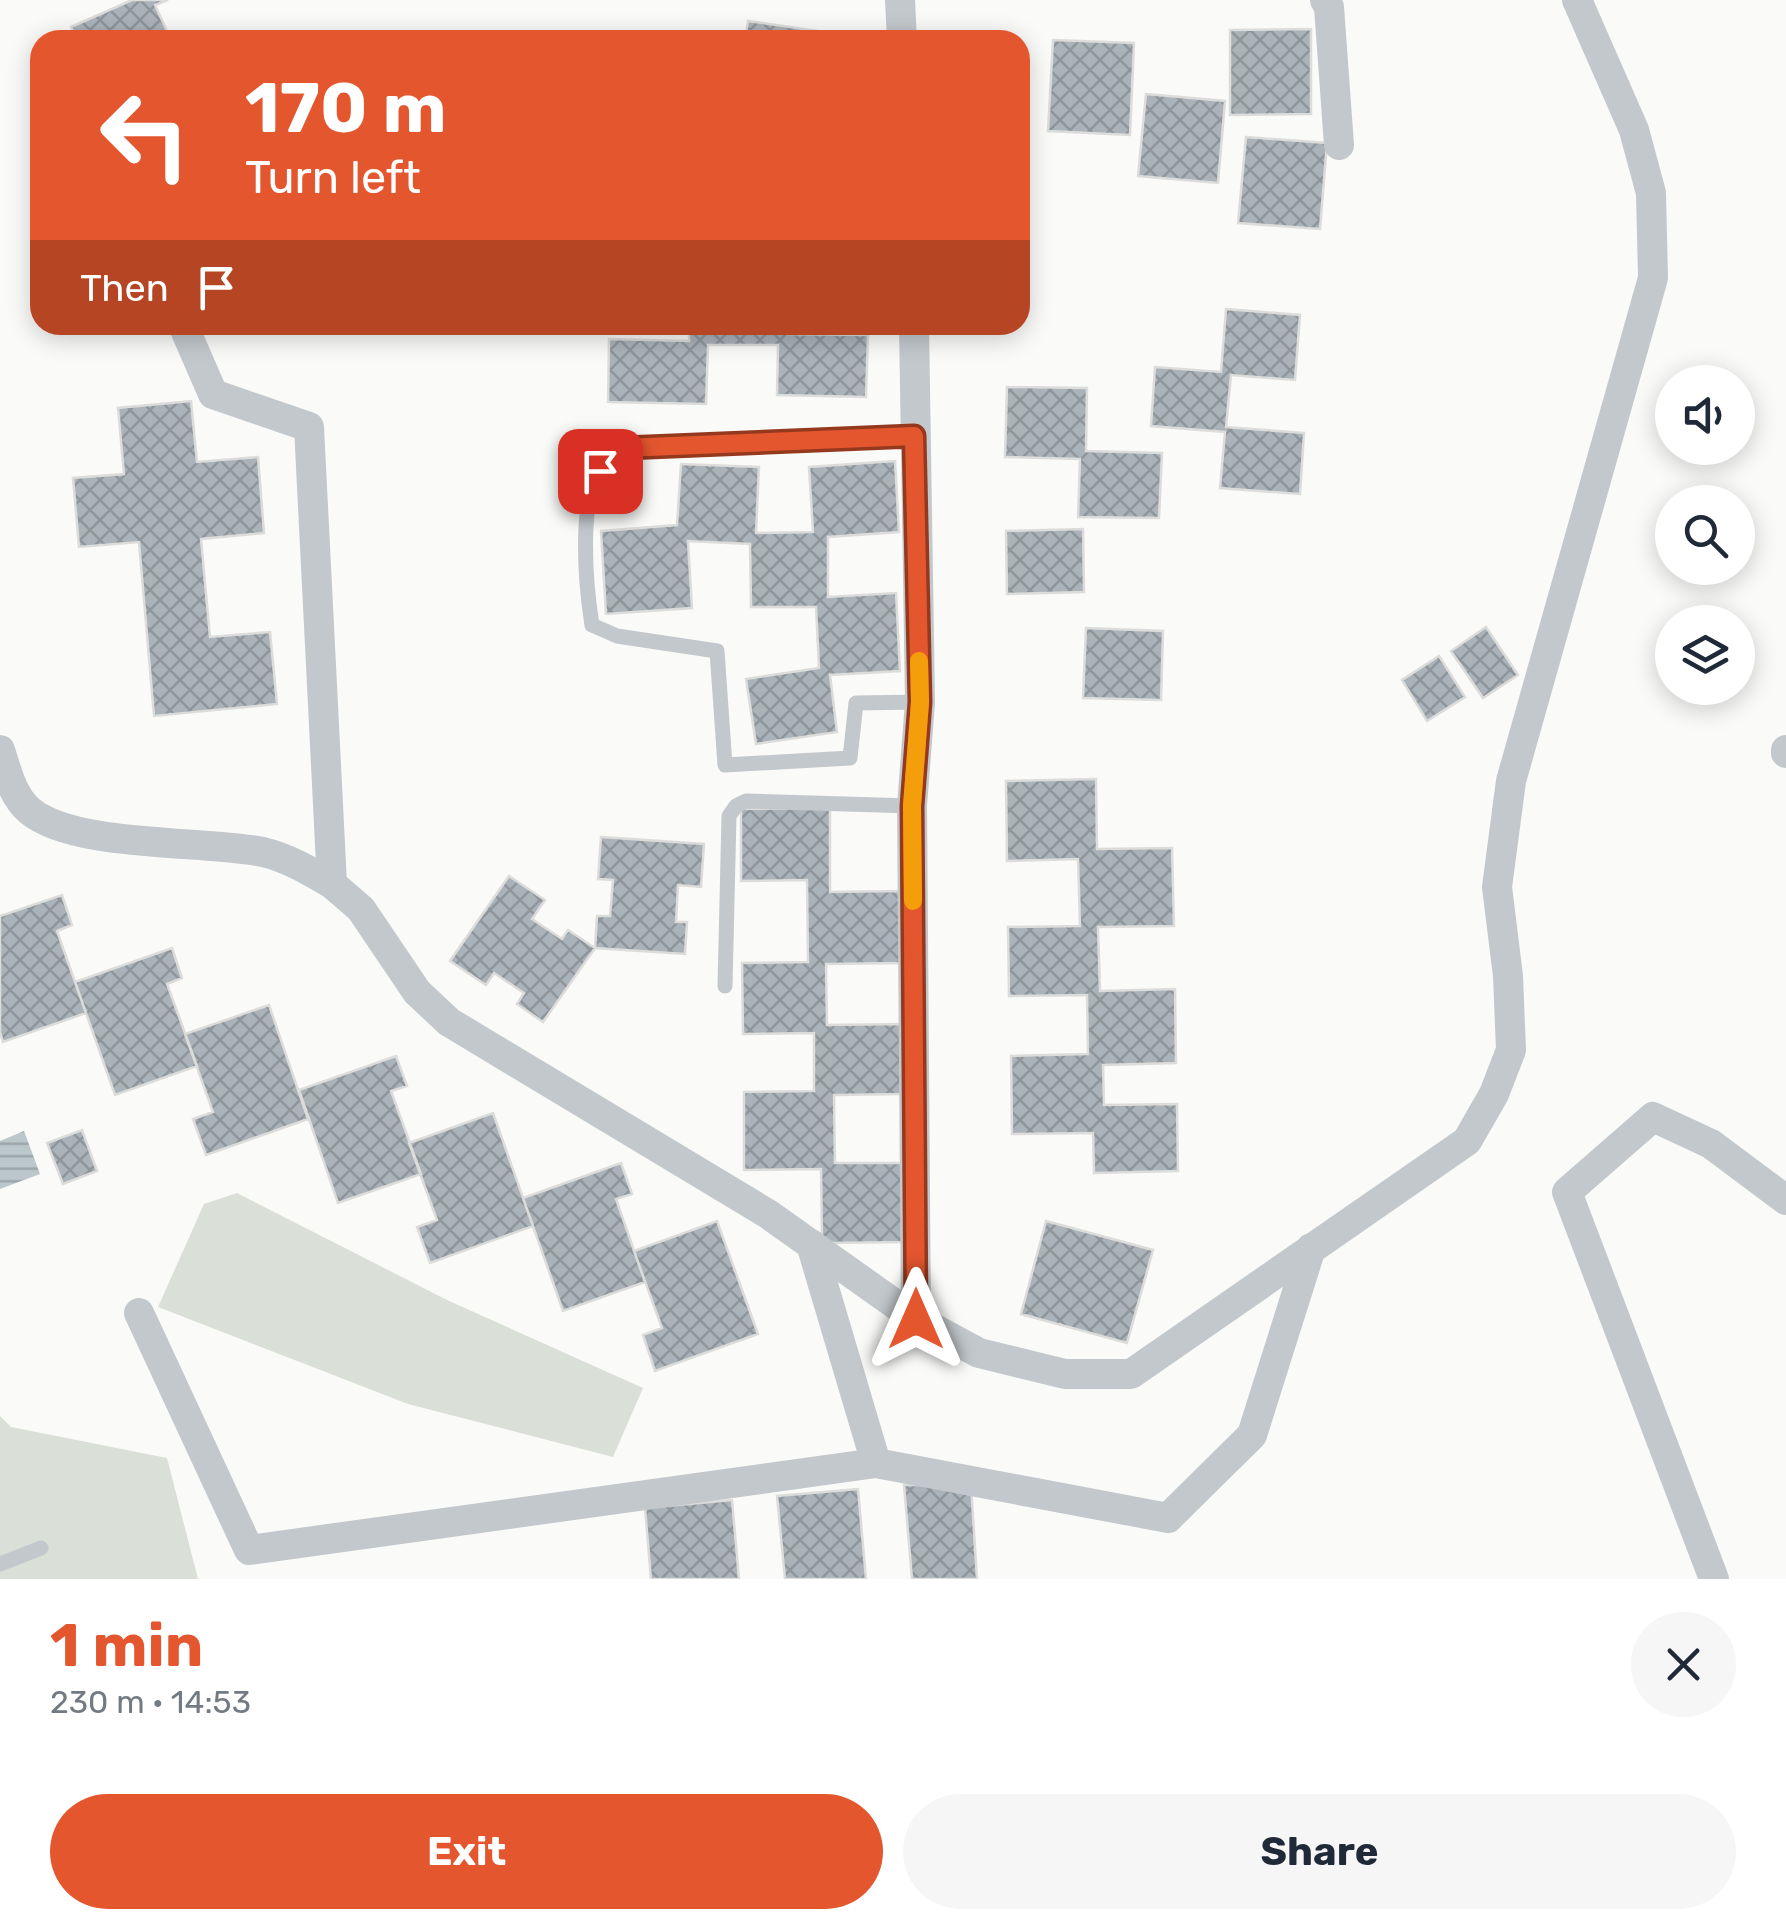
<!DOCTYPE html>
<meta charset="utf-8">
<style>
:root{--surface:#fff;--page:#f6f6f7;--text:#1f2937;--muted:#747a83;--accent:#e4572e}
body{margin:0;font-family:Rubik,sans-serif;background:var(--page);color:var(--text);height:100vh;display:flex;flex-direction:column;font-size:38px;white-space:nowrap}
*{box-sizing:border-box;margin:0}
p{font-size:32px;color:var(--muted)}
.icon{flex:none;width:55px;height:55px;fill:none;stroke:currentColor;stroke-width:2;stroke-linecap:round;stroke-linejoin:round}
.map{position:relative;height:1579px;overflow:hidden}
.side{display:flex;flex-direction:column;background:var(--surface);flex:1}
.side>*{flex:none}
.banner{position:absolute;left:30px;top:30px;width:1000px;height:305px;border-radius:30px;box-shadow:0 5px 25px #0003;background:#e4572e;color:#fff;overflow:hidden}
.fabs{position:absolute;left:1655px;top:365px;display:grid;gap:20px}
.fabs a{display:grid;place-items:center;width:100px;height:100px;border-radius:50%;background:var(--surface);box-shadow:0 5px 25px #0003;font-size:50px}
.pin{position:absolute;display:grid;place-items:center;width:85px;height:85px;color:#fff;margin:-42px;border-radius:20px;box-shadow:0 5px 15px #0006}
.me{position:absolute;width:110px;margin:-55px;rotate:0deg;stroke-linejoin:round;filter:drop-shadow(0 0 8px #0008)}
.turn{display:flex;align-items:center;gap:35px;height:210px;padding:0 50px;font-size:45px}
.turn .icon{width:130px;height:130px;stroke-width:2.5}
.turn b{display:block;font-size:70px;line-height:85px}
.then{display:flex;align-items:center;height:95px;padding:0 50px;background:#0003;gap:20px;font-size:38px}
.round{display:grid;place-items:center;flex:none;width:105px;height:105px;border-radius:52px;background:var(--page)}
.head{display:flex;align-items:center;justify-content:space-between;height:170px;padding:0 50px}
h1{font-size:60px;font-weight:700;line-height:75px;color:var(--accent)}
.primary-button{display:flex;gap:20px;margin-top:auto;padding:20px 50px}
.primary-button a{flex:1;height:115px;border-radius:60px;background:var(--accent);color:#fff;font-size:40px;font-weight:700;line-height:115px;text-align:center}
.primary-button a+a{background:var(--page);color:var(--text)}
.map>svg:first-child{display:block}
.green{fill:#dadfd7}
.water{fill:url(#water-rules)}
.building{fill:url(#building-cross-hatch);stroke:#dcdcda;stroke-width:2.5}
.lines{fill:none;stroke-linecap:round;stroke-linejoin:round}
.lane{stroke:#c3c8cc;stroke-width:15}
.street{stroke:#c3c8cc;stroke-width:30}
.route-casing{stroke:#94391e;stroke-width:25}
.route{stroke:#e4572e;stroke-width:18}
.slow{stroke:#f59e0b;stroke-width:18}
</style>
<div class="map">
<svg width="1786" height="1579" viewBox="0 0 1786 1579">
<defs>
<pattern id="water-rules" width="6" height="5" patternUnits="userSpaceOnUse" patternTransform="scale(2.5)"><rect width="6" height="5" fill="#bbc7cb"/><path d="M0 2.5h6" fill="none" stroke="#9ca6aa"/></pattern>
<pattern id="building-cross-hatch" width="8" height="8" patternUnits="userSpaceOnUse" patternTransform="scale(2.5)"><rect width="8" height="8" fill="#aab3b9"/><path d="M0 0l8 8M0 8l8-8" fill="none" stroke="#8e969c"/></pattern>
</defs>
<rect width="100%" height="100%" fill="#fafaf8"/>
<path class="green" d="M237,1193L447,1300L643,1388L613,1457L408,1404L158,1307L204,1204Z
M0,1416L11,1427L167,1458L198,1579H0Z"/>
<path class="water" d="M24,1131L40,1174L0,1189V1141Z"/>
<path class="building" d="M132,0H168L155,5L171,40H77L71,27Z
M748,21L867,38V40H745Z
M1311,29V114L1230,115V30Z
M1053,40L1134,43L1130,135L1048,131Z
M1146,94L1225,101L1218,183L1138,176Z
M1246,137L1327,143L1320,229L1238,223Z
M1226,309L1300,315L1295,380L1231,375L1226,427L1304,433L1300,494L1220,488L1225,432L1151,426L1155,367L1221,372Z
M689,325H787V334L868,335L866,397L777,395L778,345H708L706,404L608,402L609,339L689,341Z
M1007,387L1087,388L1086,451L1162,453L1159,518L1078,517L1080,459L1005,457Z
M191,401L197,462L258,457L264,533L201,539L210,637L270,632L277,704L154,716L139,542L79,547L73,478L124,474L118,408Z
M895,461L899,532L828,537V597L896,593L900,671L830,675L837,732L756,744L746,679L819,668L816,607H751L750,544L688,541L692,608L606,614L601,531L677,525L681,464L759,467L756,533L813,532L809,467Z
M1083,529L1084,592L1007,594L1006,531Z
M1486,627L1518,675L1483,698L1451,651Z
M1086,628L1163,631L1161,700L1083,698Z
M1439,656L1465,697L1427,721L1402,680Z
M1096,779L1097,849L1172,848L1174,926L1098,927L1100,991L1175,989L1176,1063L1103,1065L1104,1105L1177,1104L1178,1171L1094,1173L1093,1133L1012,1134L1011,1056L1088,1054L1087,995L1009,996L1008,927L1080,926L1078,859L1007,861L1006,781Z
M830,808V892L899,891L900,963L826,964L827,1025L903,1024L904,1094L834,1095L835,1163H905L906,1242L822,1243L821,1169L744,1170V1092L814,1091V1033L743,1034L742,963L808,962L807,880L741,881V809Z
M601,837L704,844L701,887L678,885L676,922H687L685,954L595,948L597,916H610L613,880L598,879Z
M509,876L545,900L532,919L562,939L568,930L595,948L543,1022L517,1004L524,993L494,973L486,985L450,961Z
M62,895L72,925L57,931L86,1013L3,1042L0,1032V916Z
M172,948L182,978L167,984L197,1066L115,1095L75,982Z
M269,1005L308,1119L206,1155L193,1119L213,1112L185,1034Z
M396,1056L407,1086L391,1091L421,1174L338,1203L299,1090Z
M493,1113L533,1226L430,1263L417,1227L437,1220L409,1143Z
M82,1130L97,1171L63,1184L47,1143Z
M621,1163L632,1194L616,1199L645,1282L563,1311L523,1198Z
M717,1221L758,1334L655,1371L643,1335L662,1328L634,1251Z
M1046,1221L1153,1250L1127,1343L1021,1314Z
M904,1485H971L977,1579H912Z
M858,1489L866,1579H785L777,1496Z
M732,1500L739,1579H651L645,1508Z"/>
<g class="lines">
<path class="lane" d="M914,436L623,448C616,455 605,462 600,470C578,503 586,587 592,625L617,636L717,651L725,765L850,758L856,703L920,702
M725,986L729,816L736,806L746,801L912,806
M0,1564L41,1548"/>
<path class="street" d="M900,0L902,40
M1325,0L1329,7L1339,145
M183,325L213,394L309,427L332,884L361,909L417,992L449,1022L768,1214L916,1319L979,1353L1065,1374H1131L1467,1141L1494,1094L1511,1050L1508,976L1497,887L1511,781L1653,278L1651,193L1634,130L1577,0
M914,325L920,702L912,806L916,1319
M0,750C7,771 12,796 30,811C75,848 203,840 263,852C288,858 310,871 332,884
M1786,750V753
M811,1244L876,1463
M139,1313L249,1550L876,1463L1168,1518L1252,1435L1311,1248
M1714,1579L1567,1192L1653,1117L1711,1144L1786,1200"/>
</g>
<g class="lines">
<g class="route-casing">
<path id="route" d="M600,471L624,448L914,436L920,702L912,806L916,1319"/>
</g>
<use href="#route" class="route"/>
<path class="slow" d="M913,901L912,806L920,702L919,661"/>
</g>
</svg>
<div class="fabs">
<a><svg class="icon" aria-label="sound" viewBox="0 0 24 24"><path d="M4 9h4l5-4v14l-5-4H4zM17 9q2 3 0 6"/></svg></a>
<a><svg class="icon" aria-label="search" viewBox="0 0 24 24"><circle cx="10" cy="10" r="6"/><path d="M15 15l6 6"/></svg></a>
<a><svg class="icon" aria-label="layers" viewBox="0 0 24 24"><path d="M12 4l9 5-9 5-9-5zM3 14l9 5 9-5"/></svg></a>
</div>
<div class="pin" style="left:600px;top:471px;background:#d93025"><svg class="icon" aria-label="arrive" viewBox="0 0 24 24"><path d="M6 21V4h12l-3 4 3 4H6"/></svg></div>
<svg class="me" style="left:916px;top:1319px" viewBox="-20 -20 40 40"><path d="M0-17L14 15 0 8-14 15z" fill="#e4572e" stroke="#fff" stroke-width="4"/></svg>
<div class="banner">
<div class="turn"><svg class="icon" aria-label="left" viewBox="0 0 24 24"><path d="M17 20v-9H6M10 6l-5 5 5 5"/></svg><div><b>170 m</b>Turn left</div></div>
<div class="then">Then<svg class="icon" aria-label="arrive" viewBox="0 0 24 24"><path d="M6 21V4h12l-3 4 3 4H6"/></svg></div>
</div>
</div>
<section class="side">
<div class="head"><div><h1>1 min</h1><p>230 m · 14:53</p></div><a class="round"><svg class="icon" aria-label="close" viewBox="0 0 24 24"><path d="M6 6l12 12M18 6L6 18"/></svg></a></div>
<div class="primary-button"><a>Exit</a><a>Share</a></div>
</section>
